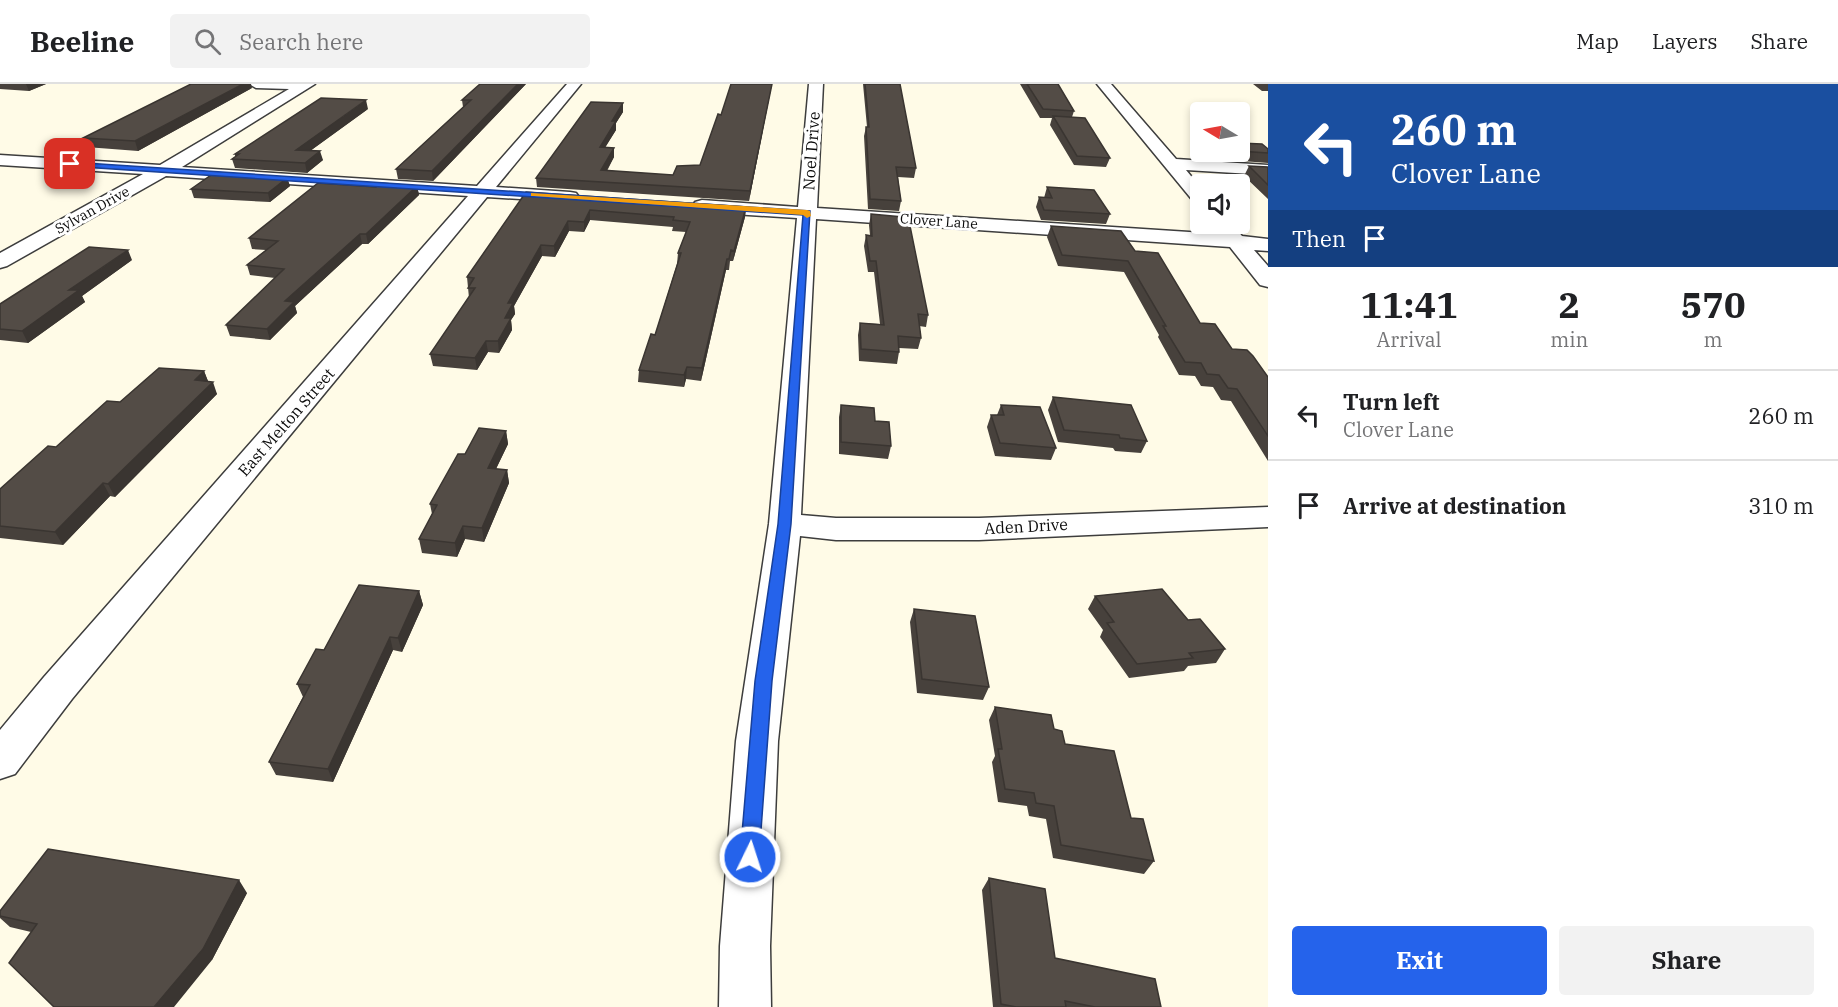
<!DOCTYPE html>
<style>
:root{--surface:#fff;--page:#f2f2f2;--text:#202124;--muted:#757577;--line:#e0e0e0;--accent:#2563eb}
body{margin:0;font-family:"IBM Plex Serif",serif;background:var(--page);color:var(--text);height:100vh;display:flex;flex-direction:column;font-size:22px;white-space:nowrap}
*{box-sizing:border-box;margin:0}
p{font-size:20px;color:var(--muted)}
.icon{flex:none;width:33px;height:33px;fill:none;stroke:currentColor;stroke-width:2;stroke-linecap:round;stroke-linejoin:round}
.map{position:relative;flex:1;overflow:hidden}
.details{display:flex;flex-direction:column;background:var(--surface);width:570px}
.details>*{flex:none}
.hud{background:#1a4fa0;color:#fff;overflow:hidden}
.needle{width:39px;rotate:280deg}
.controls{position:absolute;left:1190px;top:18px;display:grid;gap:12px}
.controls a{display:grid;place-items:center;width:60px;height:60px;border-radius:6px;background:var(--surface);box-shadow:0 3px 9px #0003;font-size:30px}
.pin{position:absolute;display:grid;place-items:center;width:51px;height:51px;color:#fff;margin:-26px;border-radius:12px;box-shadow:0 3px 9px #0006}
.me{position:absolute;width:66px;margin:-33px;rotate:4deg;stroke-linejoin:round;filter:drop-shadow(0 0 4px #0008)}
.turn{display:flex;align-items:center;gap:21px;height:126px;padding:0 24px;font-size:27px}
.turn .icon{width:78px;height:78px;stroke-width:2.5}
.turn b{display:block;font-size:42px;line-height:51px}
.then{display:flex;align-items:center;height:57px;padding:0 24px;background:#0003;gap:12px;font-size:22px}
.eta{display:flex;justify-content:space-evenly;align-items:center;height:102px;text-align:center}
.eta b{font-size:36px;font-weight:800;line-height:42px}
.cta{display:flex;gap:12px;margin-top:auto;padding:12px 24px}
.cta a{flex:1;height:69px;border-radius:6px;background:var(--accent);color:#fff;font-size:24px;font-weight:800;line-height:69px;text-align:center}
.cta a+a{background:var(--page);color:var(--text)}
ul{padding:0;list-style:none}
li{display:flex;align-items:center;gap:18px;height:90px;padding:0 24px;border-top:2px solid var(--line)}
li div{flex:1}
li b{display:block;font-size:22px}
li em{font-style:normal}
header{display:flex;align-items:center;gap:36px;box-sizing:border-box;height:84px;padding:0 30px;background:var(--surface);border-bottom:2px solid var(--line)}
header strong{font-size:28px}
nav{display:flex;gap:33px;margin-inline-start:auto;font-size:21px}
.search{width:420px;height:54px;background:var(--page);display:flex;align-items:center;gap:15px;box-sizing:border-box;padding:0 21px;border-radius:6px;color:var(--muted);font-size:22px}
main{display:flex;flex:1;min-height:0}
.map>svg:first-child{display:block}
.lines{fill:none;stroke-linecap:round;stroke-linejoin:round}
.minor-casing{stroke:#3d3d3d;stroke-width:3}
.minor{fill:#fff;fill-rule:evenodd}
.wall{fill:#47413c}
.shaded-wall{fill:#3a3531}
.building{fill:#534c46;stroke:#3a3531;stroke-width:1.5}
.route{fill:#2563eb;stroke:#184099;stroke-width:1.5}
.slow{fill:#f59e0b}
.labels{text-anchor:middle;dominant-baseline:central;stroke-width:6;stroke-linejoin:round;paint-order:stroke}
.far-street-label{font-size:14px;fill:#0a0a0a;stroke:#fff}
.street-label{font-size:16px;fill:#0a0a0a;stroke:#fff}
</style>
<header>
<strong>Beeline</strong>
<div class="search"><svg class="icon" aria-label="search" viewBox="0 0 24 24"><circle cx="10" cy="10" r="6"/><path d="M15 15l6 6"/></svg>Search here</div>
<nav><a>Map</a><a>Layers</a><a>Share</a></nav>
</header>
<main>
<div class="map">
<svg width="1268" height="923" viewBox="0 0 1268 923">
<rect width="100%" height="100%" fill="#fffbe7"/>
<g class="lines">
<g class="minor-casing">
<path id="minor" d="M249,0H315L182,83L477,102L567,0H581L496,103L570,108L576,109L579,113L576,117L570,118L487,113L72,615L15,690L0,695V646L44,593L468,112L166,92L7,182L0,184V169L143,90L0,81V71L160,81L289,5L256,4Z
M809,0H823L817,124L1220,150L1222,145C1232,142 1236,145 1242,152L1268,155V167L1254,166L1268,182V203L1260,201L1230,163L816,135L801,431L836,434H979L1268,423V443L979,456H836L800,452L778,657L770,862L771,923H719L720,862L736,657L769,440L797,134L702,128L695,126L693,122L695,118L702,116L798,123Z
M1097,0H1111L1176,75L1268,81V91L1186,86L1200,103V119L1194,118Z"/>
</g>
<use href="#minor" class="minor"/>
</g>
<path class="wall" d="M0,0H46L29,7L0,5Z
M526,0L433,97L398,95L396,85L463,23L462,16Z
M772,0L749,117L537,103L536,94L623,19V28L616,39V46L605,63L614,64V73L607,87L673,91L700,81L721,31Z
M863,0H900L916,84L914,94L898,93L901,117L899,127L868,125L864,52L866,43H867Z
M1020,0H1058L1074,27L1072,33L1110,74L1106,83L1074,81L1050,41L1052,34H1040Z
M1253,0H1268V7H1262Z
M252,4L138,67L86,63L83,54Z
M368,25L310,67L323,76L307,89L235,84L232,75L235,73V70Z
M1268,65V79L1229,76L1220,68H1239Z
M1249,82L1268,83V115L1244,92Z
M287,94L290,102L270,118L194,114L191,105Z
M417,102L419,111L368,160H362L295,222L297,229L270,256L230,252L226,241L275,194L250,191L247,181L266,166L252,165L249,154L376,103Z
M1047,103L1110,130L1106,140L1041,136L1036,123L1039,113L1044,114Z
M526,108L746,123L745,133L733,177H730L729,186H726L701,297L686,295L684,303L638,298L639,286L655,251L677,180L678,169L686,148L672,147L673,143L590,136L584,148L569,147L555,173L542,172L514,222L515,230L511,236L512,246L499,269L488,268L477,286L433,282L430,270L469,214L467,193Z
M871,130L904,137L928,231L926,243L919,242L921,254L918,265L899,264V268L897,280L859,277L858,251L860,239L880,240L874,188H868L864,162L866,151H870L869,141Z
M1051,142L1135,167L1200,239L1232,265L1268,293V377L1231,317L1221,316L1213,303L1201,302L1195,292L1179,291L1158,253L1159,251L1124,188L1058,182L1047,153Z
M132,176L82,212L85,218L28,259L0,256V220Z
M204,287L208,297L217,310L115,413L110,412L63,461L0,454V405L56,363L120,318Z
M1053,313L1147,357L1141,369L1115,367L1113,364L1058,358L1048,326Z
M841,321L875,337L891,362L888,375L839,370V333Z
M1001,321L1056,364L1051,376L995,372L987,343L991,331H997Z
M506,347L508,360L496,385L507,386L509,399L484,458L465,455L457,473L422,469L419,455L432,430L430,420L465,370Z
M419,507L423,521L402,568L393,566L333,698L276,691L269,678L303,613L297,600L324,566Z
M1095,512L1188,536L1225,565L1216,579L1188,582L1184,587L1129,594L1100,553L1103,546L1088,525Z
M914,525L989,603L983,616L917,609L910,538Z
M995,623L1054,645L1065,660L1131,734L1154,777L1144,790L1053,774L1046,735L1029,732L1027,722L998,718L992,678L995,672L989,636Z
M989,794L1055,874L1161,923H993L982,806Z
M247,809L212,876L31,848L10,843L0,834V827Z"/>
<path class="shaded-wall" d="M26,0H46L29,7Z
M243,0H251L252,4L138,67L135,57Z
M518,0H526L433,97L432,87Z
M772,0L749,117L750,107Z
M366,16L368,25L299,75L296,66Z
M623,19V28L616,39V46L600,72V63L612,37Z
M614,64V73L601,96V86Z
M320,67L323,76L307,89L305,79Z
M287,94L290,102L270,118L268,109Z
M417,102L419,111L368,160L366,150Z
M746,123L745,133L733,177L734,167Z
M590,126V136L584,148V138Z
M568,137L569,147L555,173L554,162Z
M360,150L362,160L295,222L297,229L270,256L267,245L285,217Z
M541,161L542,172L514,222L515,230L511,236L512,246L499,269L498,257L508,219Z
M128,166L132,176L82,212L85,218L28,259L22,247L69,206Z
M727,175L726,186L701,297L702,284Z
M486,257L488,268L477,286L475,274Z
M687,283L686,295L684,303V291Z
M204,287L209,300L195,296Z
M213,298L217,310L115,413L108,400Z
M506,347L508,360L490,397L488,384Z
M507,386L509,399L484,458L482,444Z
M103,399L110,412L63,461L55,448Z
M463,442L465,455L457,473L455,459Z
M419,507L423,521L402,568L398,554Z
M390,553L393,566L333,698L328,685Z
M239,796L247,809L212,876L174,923H154Z"/>
<path class="building" d="M191,0H243L135,57L83,54Z
M480,0H518L432,87L396,85L471,16H462Z
M731,0H772L750,107L536,94L591,18L623,19L612,37H616L600,63L614,64L601,86L673,91L677,82L700,81L718,30L721,31Z
M865,0H900L916,84L896,83L901,117L870,115L866,43H869Z
M1027,0H1058L1074,27L1043,25Z
M321,14L366,16L296,66L320,67L305,79L232,75L239,70H235Z
M1053,32L1085,34L1110,74L1077,72Z
M1239,59L1262,60L1268,65V69L1239,67Z
M1249,82L1268,83V101Z
M214,89L287,94L268,109L191,105Z
M318,99L376,103L381,99L417,102L366,150H360L285,217L294,218L267,245L226,241L284,185L247,181L278,157L249,154Z
M1047,103L1094,106L1110,130L1044,126L1039,113L1052,114Z
M526,108L746,123L734,167L731,166L729,175H727L702,284L687,283L684,291L639,286L651,250L655,251L681,169H678L690,138L673,136L674,133L590,126L584,138L568,137L554,162L541,161L508,219H513L505,234H511L498,257H486L475,274L430,270L475,204H468L474,194L467,193Z
M871,130L903,133L904,137H909L928,231L918,230L921,254L898,252L899,268L861,265L860,239L884,241L876,177H870L866,151L872,152Z
M1051,142L1121,147L1135,167L1158,169L1200,239L1215,240L1232,265L1247,266L1253,272L1268,293V352L1237,305L1228,304L1219,291L1207,290L1201,279L1185,278L1163,242H1166L1128,177L1062,171Z
M89,163L128,166L69,206H79L22,247L0,245V220Z
M159,284L204,287L195,296L213,298L108,400L103,399L55,448L0,442V405L48,362L56,363L107,317L120,318Z
M1053,313L1131,321L1147,357L1120,354L1119,351L1064,346Z
M841,321L874,324L875,337L889,338L891,362L841,358Z
M1001,321L1040,323L1056,364L1000,359L991,331H1004Z
M479,344L506,347L488,384L507,386L482,444L463,442L455,459L419,455L437,421L430,420L458,370H465Z
M359,501L419,507L398,554L390,553L328,685L269,678L310,601L297,600L316,565L324,566Z
M1162,505L1188,536L1200,535L1225,565L1189,569L1193,574L1137,580L1107,539L1114,538L1095,512Z
M914,525L975,532L989,603L922,595Z
M995,623L1051,631L1054,645L1062,647L1065,660L1114,667L1131,734L1143,735L1154,777L1061,761L1054,722L1036,719L1034,709L1005,705L998,665H1002Z
M48,765L239,796L203,865L154,923H54L9,879L37,840L0,832V827Z
M989,794L1045,805L1055,874L1155,895L1161,923H1095L1065,917L1066,923H1016L1001,920Z"/>
<path class="route" d="M70,78L810,127L791,440L772,597L759,773L756,780L750,782L743,780L740,773L755,597L778,440L803,131L68,82Z"/>
<path class="slow" d="M531,109L807,126L810,127L811,132L807,134L803,131L534,112H531Z"/>
<g class="labels">
<g class="far-street-label">
<text transform="translate(92 126) rotate(-29)">Sylvan Drive</text>
<text transform="translate(939 137) rotate(4)">Clover Lane</text>
</g>
<g class="street-label">
<text transform="translate(811 67) rotate(-86)">Noel Drive</text>
<text transform="translate(286 338) rotate(-49)">East Melton Street</text>
<text transform="translate(1026 442) rotate(-3)">Aden Drive</text>
</g>
</g>
</svg>
<div class="controls">
<a><svg class="needle" viewBox="-14 -14 28 28"><path d="M0-13l5 13h-10z" fill="#e53935"/><path d="M0 13l5-13h-10z" fill="#757577"/></svg></a>
<a><svg class="icon" aria-label="sound" viewBox="0 0 24 24"><path d="M4 9h4l5-4v14l-5-4H4zM17 9q2 3 0 6"/></svg></a>
</div>
<div class="pin" style="left:70px;top:80px;background:#d93025"><svg class="icon" aria-label="arrive" viewBox="0 0 24 24"><path d="M6 21V4h12l-3 4 3 4H6"/></svg></div>
<svg class="me" style="left:750px;top:773px" viewBox="-20 -20 40 40"><circle r="17" fill="#2563eb" stroke="#fff" stroke-width="3"/><path d="M0-11L8 9 0 5-8 9z" fill="#fff"/></svg>
</div>
<section class="details">
<div class="hud">
<div class="turn"><svg class="icon" aria-label="left" viewBox="0 0 24 24"><path d="M17 20v-9H6M10 6l-5 5 5 5"/></svg><div><b>260 m</b>Clover Lane</div></div>
<div class="then">Then<svg class="icon" aria-label="arrive" viewBox="0 0 24 24"><path d="M6 21V4h12l-3 4 3 4H6"/></svg></div>
</div>
<div class="eta">
<div><b>11:41</b><p>Arrival</p></div>
<div><b>2</b><p>min</p></div>
<div><b>570</b><p>m</p></div>
</div>
<ul>
<li><svg class="icon" aria-label="left" viewBox="0 0 24 24"><path d="M17 20v-9H6M10 6l-5 5 5 5"/></svg><div><b>Turn left</b><p>Clover Lane</p></div><em>260 m</em></li>
<li><svg class="icon" aria-label="arrive" viewBox="0 0 24 24"><path d="M6 21V4h12l-3 4 3 4H6"/></svg><div><b>Arrive at destination</b></div><em>310 m</em></li>
</ul>
<div class="cta"><a>Exit</a><a>Share</a></div>
</section>
</main>
